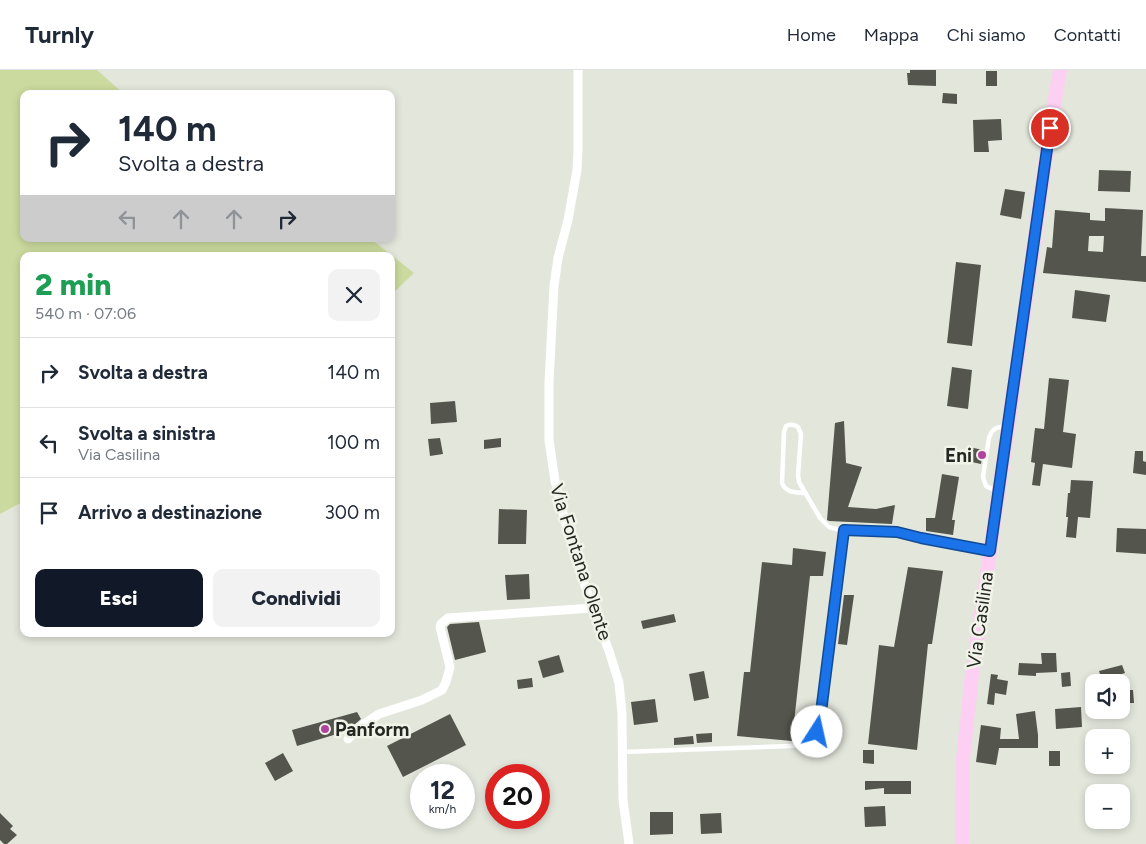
<!DOCTYPE html>
<html lang="it">
<meta charset="utf-8">
<style>
:root{--surface:#fff;--page:#f2f2f3;--text:#1f2937;--muted:#747a83;--line:#e0e1e3;--accent:#111827}
body{margin:0;font-family:Figtree,sans-serif;background:var(--page);color:var(--text);height:100vh;display:flex;flex-direction:column;font-size:19px;white-space:nowrap}
*{box-sizing:border-box;margin:0}
p{font-size:16px;color:var(--muted)}
.icon{flex:none;width:28px;height:28px;fill:none;stroke:currentColor;stroke-width:2;stroke-linecap:round;stroke-linejoin:round}
.map{position:relative;flex:1;overflow:hidden}
.side{position:absolute;left:20px;top:182px;width:375px;height:385px;display:flex;flex-direction:column;background:var(--surface);border-radius:10px;box-shadow:0 2px 8px #0003}
.side>*{flex:none}
.guide{position:absolute;left:20px;top:20px;width:375px;height:152px;border-radius:10px;box-shadow:0 2px 8px #0003;background:#fff;color:var(--text);overflow:hidden}
.controls{position:absolute;left:1085px;top:604px;display:grid;gap:10px}
.controls a{display:grid;place-items:center;width:45px;height:45px;border-radius:10px;background:var(--surface);box-shadow:0 2px 8px #0003;font-size:25px}
.speed{position:absolute;left:410px;top:694px;display:flex;gap:10px;font-size:25px;font-weight:700;text-align:center}
.speed>*{display:grid;place-content:center;width:65px;height:65px;border-radius:50%;background:var(--surface);box-shadow:0 2px 8px #0003;line-height:1}
.speed small{font-size:12px;font-weight:400}
.speed .limit{border:8px solid #d22;background:#fff;color:#111}
.pin{position:absolute;display:grid;place-items:center;width:42px;height:42px;color:#fff;margin:-21px;border:2px solid #fff;border-radius:50%;box-shadow:0 1px 5px #0007}
.me{position:absolute;width:55px;margin:-28px;rotate:10deg;stroke-linejoin:round;filter:drop-shadow(0 0 4px #0008)}
.turn{display:flex;align-items:center;gap:18px;height:105px;padding:0 15px;font-size:22px}
.turn .icon{width:65px;height:65px;stroke-width:2.5}
.turn b{display:block;font-size:35px;line-height:42px}
.lanes{display:flex;align-items:center;height:48px;padding:0 15px;background:#0003;justify-content:center;gap:25px;direction:ltr}
.lanes .off{opacity:.35}
.round{display:grid;place-items:center;flex:none;width:52px;height:52px;border-radius:10px;background:var(--page)}
.summary{display:flex;align-items:center;justify-content:space-between;height:85px;padding:0 15px}
h1{font-size:30px;font-weight:800;line-height:38px;color:#1e9e55}
.action{display:flex;gap:10px;margin-top:auto;padding:10px 15px}
.action a{flex:1;height:58px;border-radius:10px;background:var(--accent);color:#fff;font-size:20px;font-weight:800;line-height:58px;text-align:center}
.action a+a{background:var(--page);color:var(--text)}
ul{padding:0;list-style:none}
li{display:flex;align-items:center;gap:15px;height:70px;padding:0 15px;border-top:1px solid var(--line)}
li div{flex:1}
li b{display:block;font-size:19px}
li em{font-style:normal}
header{display:flex;align-items:center;gap:30px;box-sizing:border-box;height:70px;padding:0 25px;background:var(--surface);border-bottom:1px solid var(--line)}
header strong{font-size:24px}
nav{display:flex;gap:28px;margin-inline-start:auto;font-size:18px}
.map>svg:first-child{display:block}
.green{fill:#cbda9e}
.building{fill:#54564d;fill-rule:evenodd}
.lines{fill:none;stroke-linecap:round;stroke-linejoin:round}
.service{stroke:#fff;stroke-width:4.5}
.minor{stroke:#fff;stroke-width:9}
.primary{stroke:#fdcff2;stroke-width:14}
.route-casing{stroke:#114b97;stroke-width:12}
.route{stroke:#1a73e8;stroke-width:9}
.poi-dot{fill:#b2429f;stroke:#f0f4e8;stroke-width:2}
.labels{text-anchor:middle;dominant-baseline:central;stroke-width:5;stroke-linejoin:round;paint-order:stroke}
.poi-label{font-size:19px;font-weight:bold;fill:#252622;stroke:#f0f4e8;text-anchor:end}
.street-label{font-size:19px;fill:#252622;stroke:#f0f4e8}
</style>
<header>
<strong>Turnly</strong>
<nav><a>Home</a><a>Mappa</a><a>Chi siamo</a><a>Contatti</a></nav>
</header>
<div class="map">
<svg width="1146" height="774" viewBox="0 0 1146 774">
<rect width="100%" height="100%" fill="#e3e6db"/>
<path class="green" d="M0,0H97L124,24H24V169H371L414,203L391,225V186H24V431L0,444Z"/>
<path class="building" d="M910,0H936V16L908,15L907,3H910Z
M986,1H997V16H986Z
M943,23L957,24V34L942,33Z
M1001,49L1002,70L988,71L989,82H974L973,50Z
M1099,100L1131,101L1130,122L1098,121Z
M1005,119L1025,122L1021,149L1000,145Z
M1105,138L1143,140L1141,186H1146V212L1043,203L1047,177L1052,178L1055,140L1090,143V150L1105,151ZM1089,166H1104L1103,182L1088,181Z
M956,192L981,195L972,276L947,273Z
M1075,220L1110,225L1106,252L1072,248Z
M952,297L972,300L968,339L947,336Z
M1049,308L1069,310L1063,362L1076,364L1072,398L1043,394L1040,416L1032,415L1035,393L1031,392L1035,358L1044,359Z
M455,331L457,352L431,354L430,333Z
M844,351L846,393L862,397L848,437L876,439L895,435L892,454L829,451L827,450L835,353Z
M440,368L443,384L430,386L428,369Z
M501,368V377L484,379V370Z
M969,377L983,380L981,394L967,391Z
M1135,381H1143V391L1146,392V405L1133,403Z
M942,404L959,407L952,450H955L953,465L926,461V448H935Z
M1071,410L1093,411L1090,448L1078,447L1076,468L1066,467L1068,447H1066L1068,423H1070Z
M499,439L527,440L526,474H498Z
M1117,458L1146,459V484L1116,482Z
M793,478L826,482L823,506H810L792,671L737,666L744,602H750L762,492L792,495Z
M908,497L943,501L932,574H928L917,680L868,674L879,575L894,577Z
M529,504L530,529L507,530L505,505Z
M844,525H854L847,575L838,574Z
M674,544L676,552L643,559L641,551Z
M479,552L486,582L455,590L447,557L450,554Z
M1041,583H1056L1057,602L1036,603V606L1018,605L1019,593L1042,594Z
M559,585L564,602L543,608L538,591Z
M1122,595L1125,603L1102,610L1099,601Z
M704,601L709,628L694,631L689,604Z
M1070,602L1071,616L1062,617L1061,603Z
M991,604L998,605L997,609L1008,611L1006,625L995,623L994,635L987,634Z
M532,608L533,617L518,619L517,610Z
M1121,620H1133L1134,633H1121Z
M655,629L658,652L634,655L631,632Z
M1081,637L1082,657L1056,659L1055,639Z
M1035,641L1038,665V678H999L996,695L976,692L981,655L1001,658L1000,669H1019L1016,644Z
M357,642L361,649L347,661L297,676L292,660Z
M450,644L466,675L403,707L387,676Z
M712,663V672L697,673L696,664Z
M693,666L694,674L674,675V668Z
M863,680H874V694L863,693Z
M1049,681H1060V696H1049Z
M283,683L293,701L275,711L265,693Z
M865,711H911V724H884V718L865,720Z
M885,736L886,756L865,757L864,737Z
M650,742H673V764L650,765Z
M0,743L13,756L10,759L17,765L7,774H4L0,770Z
M721,743L722,763L701,764L700,744Z"/>
<g class="lines">
<path class="service" d="M996,421L986,416L983,407L989,368C992,358 997,357 1007,356
M805,423C795,422 786,423 782,413L784,362L786,356C791,354 794,354 798,357L801,364L798,405L799,412L820,448L829,457L840,460L897,462L921,468L989,480
M622,682L790,676C812,674 816,671 820,649L844,460"/>
<path class="minor" d="M578,0V81L577,100L568,150L558,188L554,216L549,312V370L555,411L567,459L585,516L610,584L619,613L622,644L623,730L629,774
M348,669L364,654L379,644L422,630L442,620L446,612L450,597L440,557L441,554L448,548L593,538"/>
<path class="primary" d="M962,774L963,689L972,605L1010,345L1050,58L1060,0"/>
</g>
<g class="lines">
<g class="route-casing">
<path id="route" d="M817,662L820,650L844,460L897,462L921,468L990,481L1050,58"/>
</g>
<use href="#route" class="route"/>
</g>
<g class="poi-dot">
<circle cx="982" cy="385" r="5"/>
<circle cx="325" cy="659" r="5"/>
</g>
<g class="labels">
<g class="poi-label">
<text x="972" y="385">Eni</text>
<text x="335" y="659" text-anchor="start">Panform</text>
</g>
<g class="street-label">
<text transform="translate(581 492) rotate(72)">Via Fontana Olente</text>
<text transform="translate(980 550) rotate(-82)">Via Casilina</text>
</g>
</g>
</svg>
<div class="controls">
<a><svg class="icon" aria-label="sound" viewBox="0 0 24 24"><path d="M4 9h4l5-4v14l-5-4H4zM17 9q2 3 0 6"/></svg></a>
<a>+</a>
<a>−</a>
</div>
<div class="speed"><div>12<small>km/h</small></div><div class="limit">20</div></div>
<div class="pin" style="left:1050px;top:58px;background:#d93025"><svg class="icon" aria-label="arrive" viewBox="0 0 24 24"><path d="M6 21V4h12l-3 4 3 4H6"/></svg></div>
<svg class="me" style="left:817px;top:662px" viewBox="-20 -20 40 40"><circle r="19" fill="#fff"/><path d="M0-13L10 11 0 6-10 11z" fill="#1a73e8"/></svg>
<div class="guide">
<div class="turn"><svg class="icon" aria-label="right" viewBox="0 0 24 24"><path d="M7 20v-9h11M14 6l5 5-5 5"/></svg><div><b>140 m</b>Svolta a destra</div></div>
<div class="lanes"><svg class="icon off" aria-label="left" viewBox="0 0 24 24"><path d="M17 20v-9H6M10 6l-5 5 5 5"/></svg><svg class="icon off" aria-label="ahead" viewBox="0 0 24 24"><path d="M12 20V5M6 11l6-6 6 6"/></svg><svg class="icon off" aria-label="ahead" viewBox="0 0 24 24"><path d="M12 20V5M6 11l6-6 6 6"/></svg><svg class="icon" aria-label="right" viewBox="0 0 24 24"><path d="M7 20v-9h11M14 6l5 5-5 5"/></svg></div>
</div>
<section class="side">
<div class="summary"><div><h1>2 min</h1><p>540 m · 07:06</p></div><a class="round"><svg class="icon" aria-label="close" viewBox="0 0 24 24"><path d="M6 6l12 12M18 6L6 18"/></svg></a></div>
<ul>
<li><svg class="icon" aria-label="right" viewBox="0 0 24 24"><path d="M7 20v-9h11M14 6l5 5-5 5"/></svg><div><b>Svolta a destra</b></div><em>140 m</em></li>
<li><svg class="icon" aria-label="left" viewBox="0 0 24 24"><path d="M17 20v-9H6M10 6l-5 5 5 5"/></svg><div><b>Svolta a sinistra</b><p>Via Casilina</p></div><em>100 m</em></li>
<li><svg class="icon" aria-label="arrive" viewBox="0 0 24 24"><path d="M6 21V4h12l-3 4 3 4H6"/></svg><div><b>Arrivo a destinazione</b></div><em>300 m</em></li>
</ul>
<div class="action"><a>Esci</a><a>Condividi</a></div>
</section>
</div>
